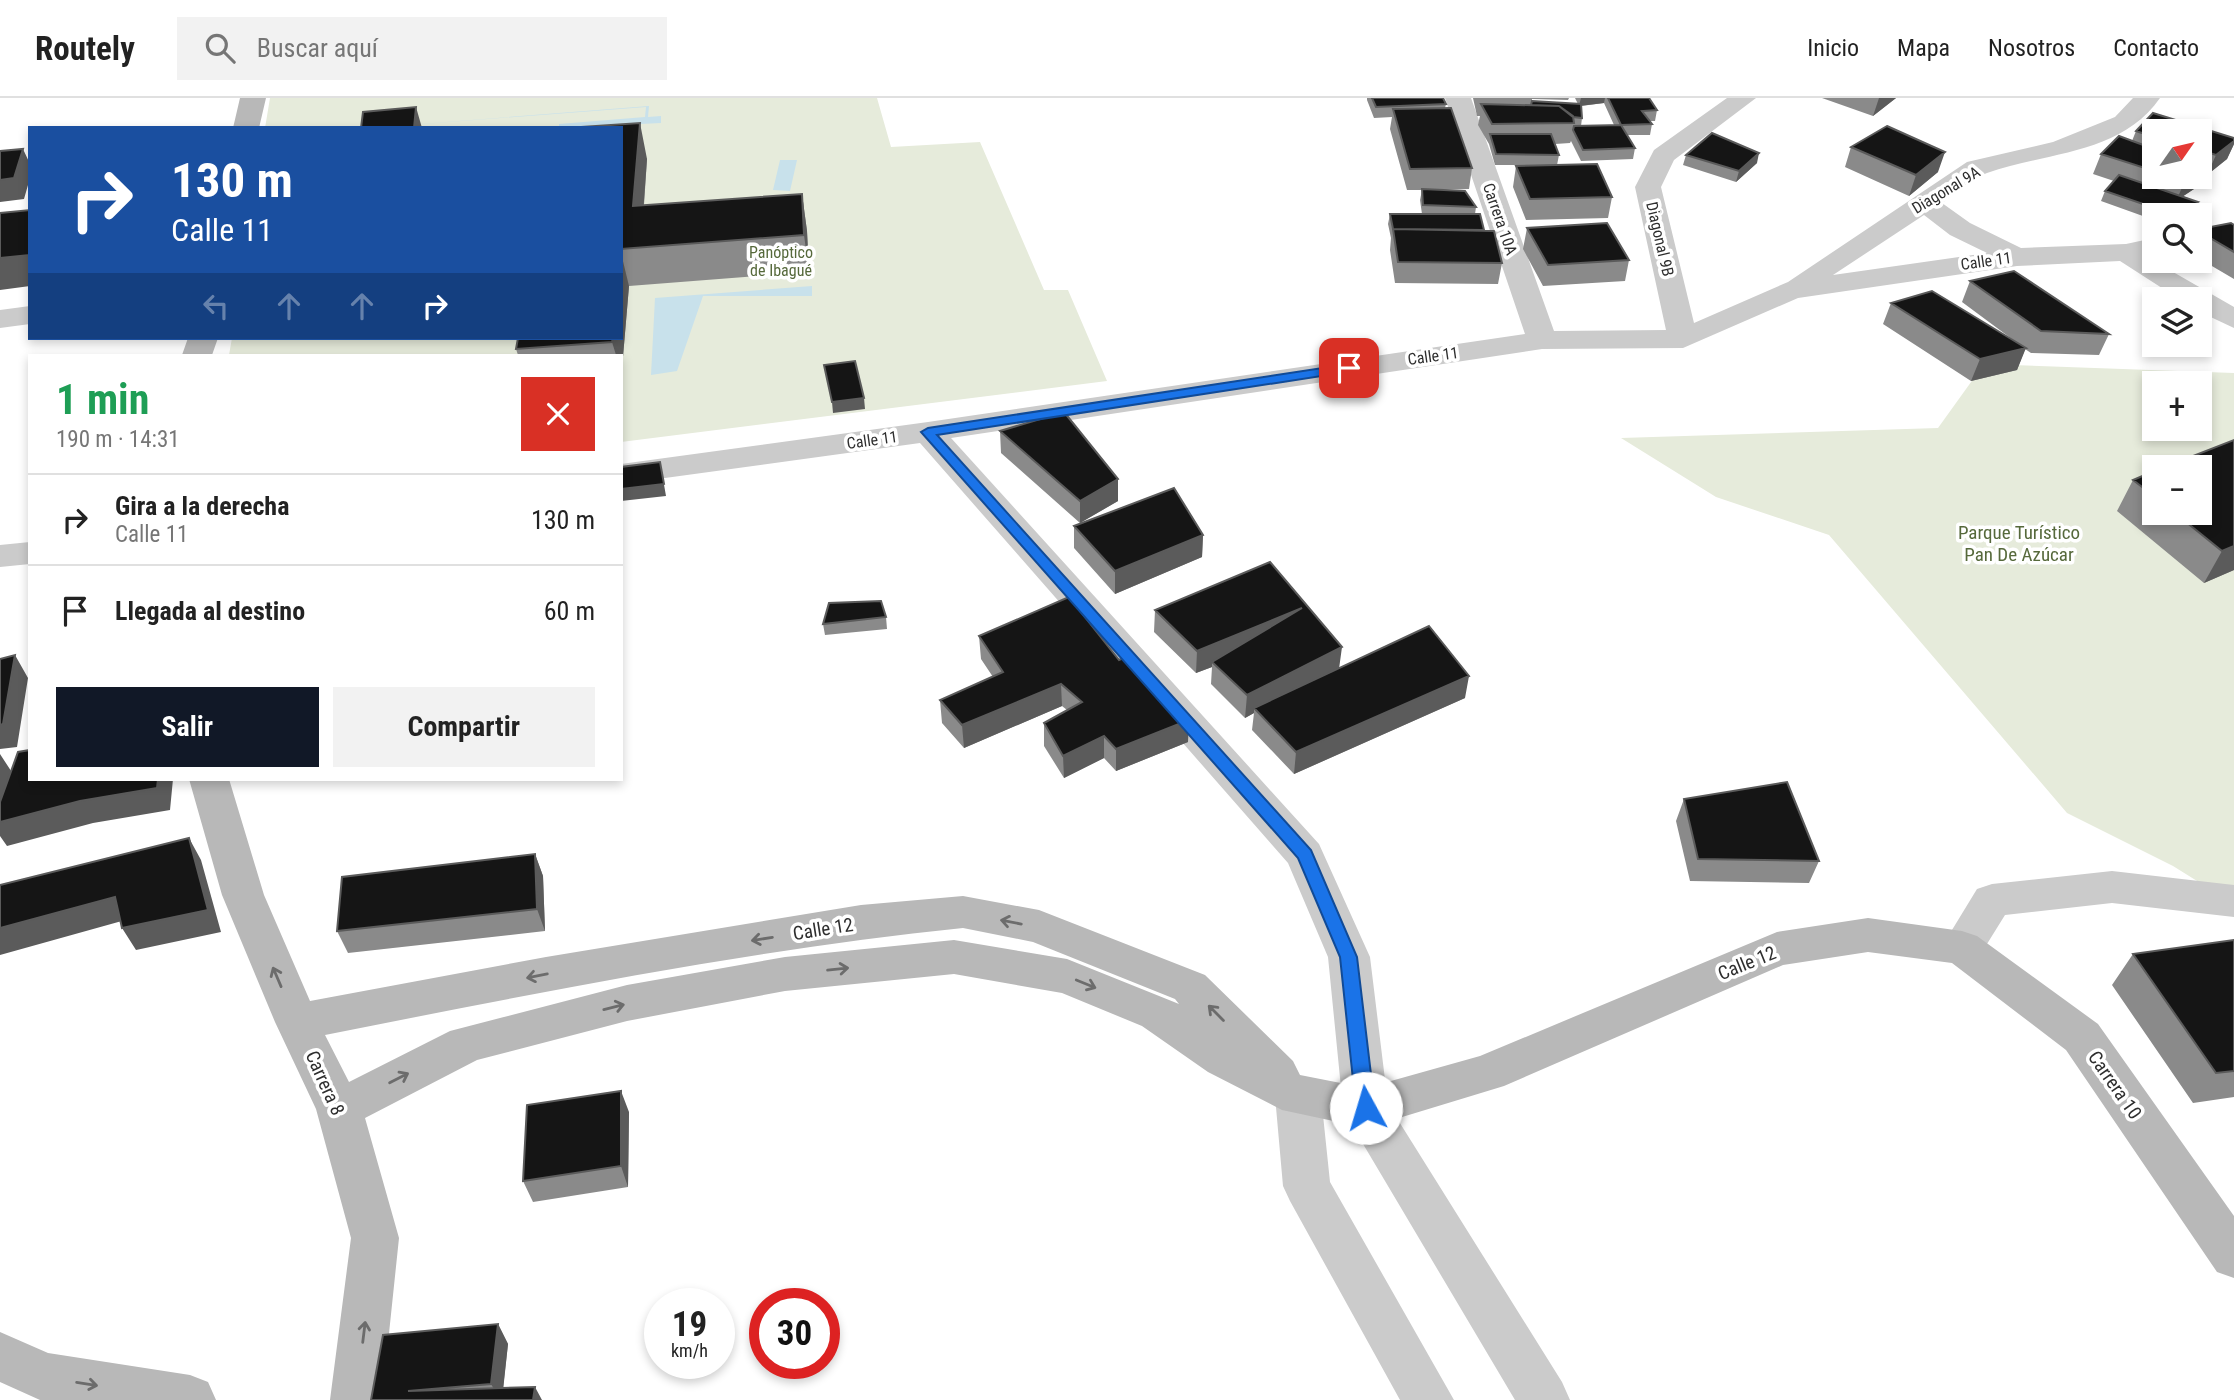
<!DOCTYPE html>
<html lang="es">
<meta charset="utf-8">
<style>
:root{--surface:#fff;--page:#f2f2f2;--text:#222;--muted:#767676;--line:#e0e0e0;--accent:#111827}
body{margin:0;font-family:"Roboto Condensed",sans-serif;background:var(--page);color:var(--text);height:100vh;display:flex;flex-direction:column;font-size:26px;white-space:nowrap}
*{box-sizing:border-box;margin:0}
p{font-size:23px;color:var(--muted)}
.icon{flex:none;width:38px;height:38px;fill:none;stroke:currentColor;stroke-width:2;stroke-linecap:round;stroke-linejoin:round}
.map{position:relative;flex:1;overflow:hidden}
.side{position:absolute;left:28px;top:256px;width:595px;height:427px;display:flex;flex-direction:column;background:var(--surface);border-radius:0px;box-shadow:0 4px 10px #0003}
.side>*{flex:none}
.guide{position:absolute;left:28px;top:28px;width:595px;height:214px;border-radius:0px;box-shadow:0 4px 10px #0003;background:#1a4fa0;color:#fff;overflow:hidden}
.needle{width:46px;rotate:56deg}
.tools{position:absolute;left:2142px;top:21px;display:grid;gap:14px}
.tools a{display:grid;place-items:center;width:70px;height:70px;border-radius:0px;background:var(--surface);box-shadow:0 4px 10px #0003;font-size:35px}
.speed{position:absolute;left:644px;top:1190px;display:flex;gap:14px;font-size:35px;font-weight:700;text-align:center}
.speed>*{display:grid;place-content:center;width:91px;height:91px;border-radius:50%;background:var(--surface);box-shadow:0 4px 10px #0003;line-height:1}
.speed small{font-size:18px;font-weight:400}
.speed .limit{border:10px solid #d22;background:#fff;color:#111}
.pin{position:absolute;display:grid;place-items:center;width:60px;height:60px;color:#fff;margin:-30px;border-radius:14px;box-shadow:0 4px 10px #0006}
.me{position:absolute;width:77px;margin:-38px;rotate:354deg;stroke-linejoin:round;filter:drop-shadow(0 0 5px #0008)}
.turn{display:flex;align-items:center;gap:24px;height:147px;padding:0 28px;font-size:32px}
.turn .icon{width:91px;height:91px;stroke-width:2.5}
.turn b{display:block;font-size:49px;line-height:60px}
.lanes{display:flex;align-items:center;height:66px;padding:0 28px;background:#0003;justify-content:center;gap:35px;direction:ltr}
.lanes .off{opacity:.35}
.round{display:grid;place-items:center;flex:none;width:74px;height:74px;border-radius:0px;background:var(--page)}
.headline{display:flex;align-items:center;justify-content:space-between;height:119px;padding:0 28px}
h1{font-size:42px;font-weight:700;line-height:52px;color:#1e9e55}
.primary-button{display:flex;gap:14px;margin-top:auto;padding:14px 28px}
.primary-button a{flex:1;height:80px;border-radius:0px;background:var(--accent);color:#fff;font-size:28px;font-weight:700;line-height:80px;text-align:center}
.primary-button a+a{background:var(--page);color:var(--text)}
ul{padding:0;list-style:none}
li{display:flex;align-items:center;gap:21px;height:91px;padding:0 28px;border-top:2px solid var(--line)}
li div{flex:1}
li b{display:block;font-size:26px}
li em{font-style:normal}
header{display:flex;align-items:center;gap:42px;box-sizing:border-box;height:98px;padding:0 35px;background:var(--surface);border-bottom:2px solid var(--line)}
header strong{font-size:33px}
nav{display:flex;gap:38px;margin-inline-start:auto;font-size:24px}
.search{width:490px;height:63px;background:var(--page);display:flex;align-items:center;gap:18px;box-sizing:border-box;padding:0 24px;border-radius:0px;color:var(--muted);font-size:26px}
.map>svg:first-child{display:block}
.green{fill:#e6ebdb;fill-rule:evenodd}
.water{fill:#c8e1eb}
.lines{fill:none;stroke-linecap:round;stroke-linejoin:round}
.street{fill:#cbcbcb;fill-rule:evenodd}
.secondary{fill:#b8b8b8;fill-rule:evenodd}
.wall{fill:#8a8a8a;fill-rule:evenodd}
.shaded-wall{fill:#5b5b5b}
.building{fill:#151515;stroke:#5b5b5b;stroke-width:2}
.oneway{stroke:#6c6c6c}
.route{fill:#1a73e8;stroke:#114b97;stroke-width:2}
.labels{text-anchor:middle;dominant-baseline:central;stroke-width:7;stroke-linejoin:round;paint-order:stroke}
.far-street-label{font-size:16px;fill:#2e2e2e;stroke:#fff}
.far-park-label{font-size:16px;fill:#56693b;stroke:#fff}
.park-label{font-size:19px;fill:#56693b;stroke:#fff}
.street-label{font-size:19px;fill:#2e2e2e;stroke:#fff}
</style>
<header>
<strong>Routely</strong>
<div class="search"><svg class="icon" aria-label="search" viewBox="0 0 24 24"><circle cx="10" cy="10" r="6"/><path d="M15 15l6 6"/></svg>Buscar aquí</div>
<nav><a>Inicio</a><a>Mapa</a><a>Nosotros</a><a>Contacto</a></nav>
</header>
<div class="map">
<svg width="2234" height="1302" viewBox="0 0 2234 1302">
<rect width="100%" height="100%" fill="#fff"/>
<path class="green" d="M270,0H877L891,49L980,44L1044,192H1068L1107,283L621,344V257H229L232,240H621V30H265Z
M1984,266L2234,275V806L2173,768L2067,715L1829,437L1716,399L1621,340L1938,330ZM2154,285H2200V331H2154ZM2154,369H2200V415H2154Z"/>
<path class="water" d="M649,8L648,19L661,18V25L559,30V26L645,19L646,9L370,30Z
M780,62H797L790,93L773,92Z
M812,188V198H703L677,273L651,277L655,200Z"/>
<g class="lines">
<path class="street" d="M1445,0H1471L1554,233L1666,232L1635,89L1654,52L1727,0H1756L1674,62L1661,89L1694,225L1788,184L1967,64L2053,44L2115,19L2133,0H2160C2120,57 2046,54 1987,75C1971,81 1956,95 1942,105L1970,125L2021,150L2126,146L2154,140V156L2150,157L2154,163L2234,209V230L2200,214V201H2179L2120,163L2017,168L1798,200L1683,250L1542,251L951,340L1319,746L1370,859L1388,1006L1562,1284L1570,1302H1515L1350,1024L1343,1010L1328,859L1288,765L920,345L621,386V366L928,324L1525,236ZM1924,117L1950,137L1987,155L1833,177Z
M30,208V226L0,230V212Z
M30,444V466L0,469V447Z
M2112,773L2234,787V819L2112,805L2005,817L1977,862L1962,867L1947,862L1941,850L1977,791L1992,786Z
M1298,979L1314,984L1321,998L1330,1084L1454,1302H1400L1290,1103L1283,1088L1275,998L1282,984Z"/>
<path class="secondary" d="M240,0H266L259,30H233Z
M188,240H218L212,257H182Z
M189,681H229L264,797L310,903L546,859L861,807L963,798L1039,812L1205,877L1293,963L1300,977L1366,990L1480,958L1777,834L1868,820L1962,833L1977,838L2098,926L2234,1118V1180L2217,1174L2066,952L1952,865L1868,854L1783,867L1504,988L1366,1030L1282,1012L1208,974L1142,928L1062,895L954,876L785,893L627,923L477,962L365,1020L399,1140L382,1302H330L351,1140L316,1011L275,924L222,797ZM963,830L1033,844L1175,901L1179,906L1067,861L954,842L785,859L627,887L450,933L349,984L325,937C537,895 749,852 963,830Z
M0,1234L48,1255L190,1277L208,1284L216,1302H40L0,1284Z"/>
</g>
<path class="wall" d="M1367,0H1443L1446,6L1445,10L1472,70L1469,91L1434,92L1476,109L1475,116L1502,165L1498,186L1395,185L1390,152L1391,140L1388,126L1390,116H1422L1420,102L1422,92H1407L1390,31L1392,19L1374,20L1367,2Z
M1473,0H1569L1568,2L1532,1V3L1578,6L1575,0H1649L1657,12L1655,23H1650L1652,26L1650,37H1627L1635,50L1633,61L1581,63L1571,43L1570,45L1555,46L1559,57L1557,67H1495L1489,46L1478,27L1480,18H1477ZM1604,5L1614,27L1581,28L1582,20L1581,8Z
M1822,0H1896L1873,18Z
M2153,15L2234,40V46L2227,61L2207,77L2203,76L2197,89L2183,98L2198,104L2193,114L2187,117H2154V122L2101,103L2105,93L2114,83L2093,76L2101,56L2119,38L2132,43L2136,33ZM2154,33H2200V79H2154Z
M621,30L647,61L644,107L802,96L807,133L809,174L629,188L621,282V257H518L516,251L621,240Z
M1851,49L1938,74L1909,98L1845,69Z
M1686,57L1757,65L1736,84L1683,67Z
M1516,68L1612,99L1608,120L1526,122L1513,89Z
M2234,127V181L2200,161V131Z
M1527,130L1629,162L1625,183L1543,188L1523,151Z
M1970,183L2109,236L2099,257L2031,255L2025,251L2017,272L1971,283L1883,226L1891,205L2020,247L1962,204Z
M1000,333L1118,381V403L1080,425L1001,355Z
M2154,373V415H2200L2234,472L2204,485L2117,413L2133,382Z
M1074,428L1203,437L1202,459L1115,496L1074,450Z
M1155,512L1339,570L1465,600L1294,676L1252,632L1254,615L1245,620L1211,586L1212,569L1196,575L1154,534Z
M886,519L887,531L825,537L823,526Z
M979,538L1119,562L1188,644L1116,673L1104,660L1064,680L1044,648V625L1067,612L1062,608L964,650L942,625L940,602L993,579L981,561Z
M1684,701L1819,763L1809,785L1690,783L1676,723Z
M535,756L543,778L545,833L348,855L337,833Z
M2234,842V999L2193,1005L2112,887L2133,856Z
M629,1014L628,1089L533,1104L523,1083Z
M498,1226L508,1246L503,1290L371,1302Z"/>
<path class="shaded-wall" d="M1581,0H1605L1604,5L1579,8Z
M1879,0H1896L1873,18Z
M416,9L422,30H414Z
M640,25L647,61L641,144L633,108Z
M2234,43V46L2227,61L2207,77L2216,57Z
M23,51L30,66V80L24,101L0,104V82Z
M1945,54L1938,74L1909,98L1916,77Z
M1759,55L1757,65L1736,84L1739,73Z
M2206,69L2197,89L2176,103L2185,83L2191,79H2200V73Z
M802,96L807,133L809,174L804,137Z
M2198,104L2193,114L2187,117H2175Z
M621,155L629,188L621,282V257H616L612,244L613,240H621Z
M30,157V188L0,192V160Z
M2026,250L2017,272L1971,283L1980,261Z
M864,300L865,311L833,315L832,304Z
M660,364L666,398L621,403V391Z
M1118,381V403L1080,425V403Z
M1203,437L1202,459L1115,496V473Z
M2234,448V472L2204,485L2222,453Z
M1302,510L1212,564V569L1196,575L1197,553Z
M1342,549L1339,571L1254,610V615L1245,620L1247,597Z
M15,557L28,580L17,649L0,651V627Z
M1469,578L1465,600L1294,676L1296,654Z
M1061,586L1062,608L964,650L962,627Z
M1189,622L1188,644L1116,673V651Z
M1104,638V660L1064,680L1063,658Z
M0,656L15,679L173,681L170,712L93,725L7,748L0,738Z
M189,740L201,762L221,834L136,852L122,830Z
M535,756L543,778L545,833L537,811Z
M115,799L129,821L0,857V830Z
M621,993L629,1014L628,1089L621,1068Z
M498,1226L508,1246L502,1302H500L491,1286Z
M535,1289L542,1302H533Z"/>
<path class="building" d="M1372,0H1443L1446,6L1376,9Z
M1608,0H1649L1657,12L1642,13L1652,26L1621,27Z
M1532,3L1581,6L1582,20L1573,19L1559,8L1531,7Z
M1481,6L1559,8L1573,18L1574,25L1492,26Z
M416,9L414,30H361L363,14Z
M1451,10L1472,70L1410,71L1393,11Z
M2153,15L2234,40V43L2216,57L2200,52V33H2154V39L2136,33Z
M640,25L633,108L802,96L804,137L621,151V30H566Z
M1621,27L1635,50L1583,52L1573,32L1574,28Z
M1887,28L1945,54L1916,77L1851,49Z
M1712,35L1759,55L1739,73L1686,57Z
M1490,36H1551L1559,57L1496,56Z
M2119,38L2154,51V73L2101,56Z
M23,51L14,80L0,82V53Z
M1597,66L1612,99L1530,101L1516,68Z
M2200,67L2206,69L2200,73Z
M2119,77L2198,104L2175,117L2105,93Z
M2173,79H2191L2185,83Z
M1422,91L1465,93L1476,109L1423,107Z
M30,112V157L0,160V115Z
M1390,116H1480L1484,132L1393,131Z
M1607,125L1629,162L1548,167L1527,130Z
M2231,125L2234,127V154L2200,134V131Z
M1393,131L1494,133L1502,165L1398,164Z
M2014,173L2109,236L2041,233L1970,183Z
M1932,193L2026,250L1980,261L1891,205Z
M518,240H613L612,244L516,251Z
M855,263L864,300L832,304L824,267Z
M1064,314L1118,381L1080,403L1000,333Z
M2234,342V448L2222,453L2175,415H2200V369H2165Z
M660,364L664,386L621,391V369Z
M2154,373V398L2133,382Z
M1174,390L1203,437L1115,473L1074,428Z
M1270,464L1342,549L1247,597L1212,564L1302,510L1197,553L1155,512Z
M1069,499L1119,562L1133,556L1189,622L1116,651L1104,638L1063,658L1044,625L1082,604L1061,586L962,627L940,602L1003,574L979,538Z
M881,503L886,519L823,526L829,505Z
M1429,528L1469,578L1296,654L1254,610Z
M15,557L3,626L0,627V561Z
M30,652V681H158L157,690L80,703L0,724V704L18,654Z
M1787,684L1819,763L1698,761L1684,701Z
M189,740L208,812L122,830L115,799L0,830V787Z
M535,756L537,811L337,833L342,779Z
M2234,842V973L2216,975L2133,856Z
M621,993V1068L523,1083L527,1007Z
M498,1226L491,1286L408,1293L535,1289L533,1302H371L383,1237Z"/>
<defs><path id="oneway-shaft" d="M-6 0H5M1.5-3L5.5 0L1.5 3" fill="none" stroke-width="1.6" stroke-linecap="round" stroke-linejoin="round" transform="scale(1.75)"/></defs>
<g class="oneway">
<use href="#oneway-shaft" transform="translate(1011 824) rotate(-169)"/>
<use href="#oneway-shaft" transform="translate(762 841) rotate(171)"/>
<use href="#oneway-shaft" transform="translate(838 871) rotate(-6)"/>
<use href="#oneway-shaft" transform="translate(537 878) rotate(169)"/>
<use href="#oneway-shaft" transform="translate(277 879) rotate(-113)"/>
<use href="#oneway-shaft" transform="translate(1086 886) rotate(22)"/>
<use href="#oneway-shaft" transform="translate(614 909) rotate(-14)"/>
<use href="#oneway-shaft" transform="translate(1216 915) rotate(-135)"/>
<use href="#oneway-shaft" transform="translate(399 980) rotate(-27)"/>
<use href="#oneway-shaft" transform="translate(364 1234) rotate(-83)"/>
<use href="#oneway-shaft" transform="translate(87 1286) rotate(9)"/>
</g>
<path class="route" d="M1349,266L1354,268V273L937,337L1311,752L1357,859L1375,1010L1372,1016H1359L1356,1010L1340,859L1298,760L921,334L928,330Z"/>
<g class="labels">
<g class="far-street-label">
<text transform="translate(1946 92) rotate(-31)">Diagonal 9A</text>
<text transform="translate(1500 121) rotate(71)">Carrera 10A</text>
<text transform="translate(1660 141) rotate(77)">Diagonal 9B</text>
<text transform="translate(1986 163) rotate(-8)">Calle 11</text>
<text transform="translate(1433 258) rotate(-8)">Calle 11</text>
<text transform="translate(872 342) rotate(-8)">Calle 11</text>
</g>
<g class="far-park-label">
<text x="781" y="154">Panóptico<tspan x="781" dy="18">de Ibagué</tspan></text>
</g>
<g class="park-label">
<text x="2019" y="434">Parque Turístico<tspan x="2019" dy="22">Pan De Azúcar</tspan></text>
</g>
<g class="street-label">
<text transform="translate(823 831) rotate(-9)">Calle 12</text>
<text transform="translate(1747 865) rotate(-22)">Calle 12</text>
<text transform="translate(325 985) rotate(66)">Carrera 8</text>
<text transform="translate(2115 987) rotate(55)">Carrera 10</text>
</g>
</g>
</svg>
<div class="tools">
<a><svg class="needle" viewBox="-14 -14 28 28"><path d="M0-13l5 13h-10z" fill="#e53935"/><path d="M0 13l5-13h-10z" fill="#767676"/></svg></a>
<a><svg class="icon" aria-label="search" viewBox="0 0 24 24"><circle cx="10" cy="10" r="6"/><path d="M15 15l6 6"/></svg></a>
<a><svg class="icon" aria-label="layers" viewBox="0 0 24 24"><path d="M12 4l9 5-9 5-9-5zM3 14l9 5 9-5"/></svg></a>
<a>+</a>
<a>−</a>
</div>
<div class="speed"><div>19<small>km/h</small></div><div class="limit">30</div></div>
<div class="pin" style="left:1349px;top:270px;background:#d93025"><svg class="icon" aria-label="arrive" viewBox="0 0 24 24"><path d="M6 21V4h12l-3 4 3 4H6"/></svg></div>
<svg class="me" style="left:1366px;top:1010px" viewBox="-20 -20 40 40"><circle r="19" fill="#fff"/><path d="M0-13L10 11 0 6-10 11z" fill="#1a73e8"/></svg>
<div class="guide">
<div class="turn"><svg class="icon" aria-label="right" viewBox="0 0 24 24"><path d="M7 20v-9h11M14 6l5 5-5 5"/></svg><div><b>130 m</b>Calle 11</div></div>
<div class="lanes"><svg class="icon off" aria-label="left" viewBox="0 0 24 24"><path d="M17 20v-9H6M10 6l-5 5 5 5"/></svg><svg class="icon off" aria-label="ahead" viewBox="0 0 24 24"><path d="M12 20V5M6 11l6-6 6 6"/></svg><svg class="icon off" aria-label="ahead" viewBox="0 0 24 24"><path d="M12 20V5M6 11l6-6 6 6"/></svg><svg class="icon" aria-label="right" viewBox="0 0 24 24"><path d="M7 20v-9h11M14 6l5 5-5 5"/></svg></div>
</div>
<section class="side">
<div class="headline"><div><h1>1 min</h1><p>190 m · 14:31</p></div><a class="round" style="background:#d93025;color:#fff"><svg class="icon" aria-label="close" viewBox="0 0 24 24"><path d="M6 6l12 12M18 6L6 18"/></svg></a></div>
<ul>
<li><svg class="icon" aria-label="right" viewBox="0 0 24 24"><path d="M7 20v-9h11M14 6l5 5-5 5"/></svg><div><b>Gira a la derecha</b><p>Calle 11</p></div><em>130 m</em></li>
<li><svg class="icon" aria-label="arrive" viewBox="0 0 24 24"><path d="M6 21V4h12l-3 4 3 4H6"/></svg><div><b>Llegada al destino</b></div><em>60 m</em></li>
</ul>
<div class="primary-button"><a>Salir</a><a>Compartir</a></div>
</section>
</div>
